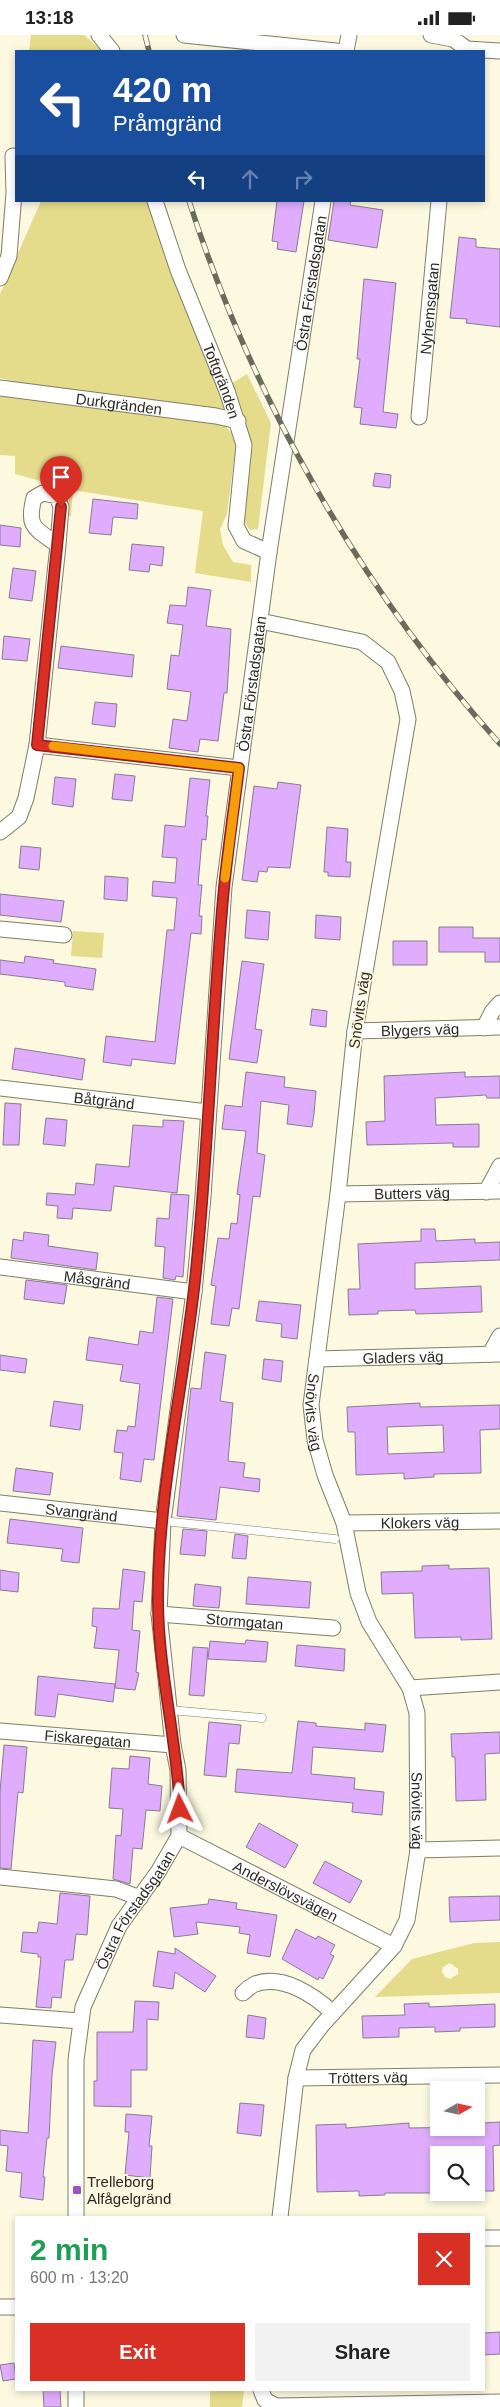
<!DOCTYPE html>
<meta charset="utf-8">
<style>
:root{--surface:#fff;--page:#f2f2f2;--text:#222;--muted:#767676;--accent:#d93025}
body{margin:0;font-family:Arial,sans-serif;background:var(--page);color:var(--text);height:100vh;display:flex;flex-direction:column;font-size:19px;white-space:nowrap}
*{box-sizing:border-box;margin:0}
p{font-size:16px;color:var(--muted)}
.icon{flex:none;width:28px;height:28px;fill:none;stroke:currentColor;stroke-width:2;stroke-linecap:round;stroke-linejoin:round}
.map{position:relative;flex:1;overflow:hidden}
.panel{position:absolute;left:15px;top:2181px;width:470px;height:175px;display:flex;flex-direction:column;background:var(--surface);border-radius:0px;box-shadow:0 2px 8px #0003}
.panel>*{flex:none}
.banner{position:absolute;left:15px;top:15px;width:470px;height:152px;border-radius:0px;box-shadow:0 2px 8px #0003;background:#1a4fa0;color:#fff;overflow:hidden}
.needle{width:32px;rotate:81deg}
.controls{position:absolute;left:430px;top:2046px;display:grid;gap:10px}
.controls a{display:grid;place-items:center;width:55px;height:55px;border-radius:0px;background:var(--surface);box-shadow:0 2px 8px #0003;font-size:25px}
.pin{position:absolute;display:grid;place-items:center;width:42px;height:42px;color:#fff;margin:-51px -21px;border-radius:50% 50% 50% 0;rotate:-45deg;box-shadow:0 0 5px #0007}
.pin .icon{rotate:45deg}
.me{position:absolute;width:55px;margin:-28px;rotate:357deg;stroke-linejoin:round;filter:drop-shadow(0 0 4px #0008)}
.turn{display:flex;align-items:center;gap:18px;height:105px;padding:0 15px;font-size:22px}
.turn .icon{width:65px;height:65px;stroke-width:2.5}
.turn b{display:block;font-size:35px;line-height:42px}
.lanes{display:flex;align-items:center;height:48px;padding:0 15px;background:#0003;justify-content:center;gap:25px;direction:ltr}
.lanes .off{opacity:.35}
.round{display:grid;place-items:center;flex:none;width:52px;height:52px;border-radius:0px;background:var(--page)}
.head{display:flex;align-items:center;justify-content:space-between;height:85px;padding:0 15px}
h1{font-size:30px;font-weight:600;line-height:38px;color:#1e9e55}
.action{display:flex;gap:10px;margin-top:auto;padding:10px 15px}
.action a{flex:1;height:58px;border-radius:0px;background:var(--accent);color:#fff;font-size:20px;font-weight:600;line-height:58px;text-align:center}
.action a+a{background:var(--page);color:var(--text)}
.status{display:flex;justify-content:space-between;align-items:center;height:35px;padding:0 25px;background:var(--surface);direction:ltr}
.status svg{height:14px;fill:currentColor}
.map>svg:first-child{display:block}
.green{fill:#e4db8b;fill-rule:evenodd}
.building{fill:#e0acfd;stroke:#897c90;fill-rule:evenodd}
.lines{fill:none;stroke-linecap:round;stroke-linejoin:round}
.service-casing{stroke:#807e68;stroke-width:9}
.minor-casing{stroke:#807e68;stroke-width:17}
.service{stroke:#fff;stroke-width:8}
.minor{stroke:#fff;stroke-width:15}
.rail-casing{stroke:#6b6a5c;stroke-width:5.5}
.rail{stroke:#fcf9e0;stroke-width:4;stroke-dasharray:11;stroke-linecap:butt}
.route-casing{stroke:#8d1f18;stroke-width:12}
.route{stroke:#d93025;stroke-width:9}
.slow{stroke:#f59e0b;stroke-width:9}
.poi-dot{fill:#9e51c3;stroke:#fcf9e0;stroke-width:2}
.labels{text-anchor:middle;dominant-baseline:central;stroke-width:4;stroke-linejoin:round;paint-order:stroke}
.street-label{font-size:15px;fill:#2b2a21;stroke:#fcf9e0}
.poi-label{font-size:15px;fill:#2b2a21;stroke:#fcf9e0;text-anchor:start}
</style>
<div class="status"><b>13:18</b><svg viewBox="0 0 49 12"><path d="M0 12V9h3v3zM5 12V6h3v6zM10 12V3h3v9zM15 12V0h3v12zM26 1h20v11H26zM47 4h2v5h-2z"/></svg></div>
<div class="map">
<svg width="500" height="2372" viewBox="0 0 500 2372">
<rect width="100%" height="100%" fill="#fcf9e0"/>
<path class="green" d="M31,0H84L103,16H29Z
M41,166H149L226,374L29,350L0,343V259Z
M247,339L271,388L258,494L250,495L245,488L231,349Z
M0,357L224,389L233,400L236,410L227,479L220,494L223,510L233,527L251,530V547L195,538L203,476L73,455L71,481H67L70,454L15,439V421L0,420Z
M73,896L104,898L102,923L71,921Z
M500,1907V1958L375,1962L412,1924L474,1908ZM450,1928L458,1934V1939L450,1944L445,1942L442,1937L443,1932Z
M210,2355H244L242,2372H210Z"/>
<path class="building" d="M277,166H304L296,217L277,214L278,207L272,206Z
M334,166H351L350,170L383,175L377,213L328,205Z
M459,202L476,204V212L500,214V292L466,288L467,284L450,283Z
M364,244L396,248L383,377L398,379L396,393L360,389L362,373L354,372L360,324H357Z
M375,438L391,440L390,453L373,451Z
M93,464L138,469L137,484L113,482L111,500L89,498Z
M0,490L21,493L20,512L0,510Z
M132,509L164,512L162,531L150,529L149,537L129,535Z
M13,533L36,536L32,566L9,563Z
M188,552L211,555L206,591L231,594L227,658H224L218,706L200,704L198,717L169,713L173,684L187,686L191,657L167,654L171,620L179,621L183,590L167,588L170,570L186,571Z
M4,601L30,604L27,626L2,624Z
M61,611L134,620L132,642L58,633Z
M95,667L117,669L115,692L92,689Z
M115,739L135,741L132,766L112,764Z
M55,742L76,744L73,772L52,769Z
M190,743L210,745L206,781H208L206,805L202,804L198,850H202L199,881H202L201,899L191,898L175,1029L132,1024L131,1031L103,1027L106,1001L155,1007L167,895H174L177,863L152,861L153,846L175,848L177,823L162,822L165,790L185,792Z
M278,747L301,750L290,833L268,832L267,837L259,836L257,847L242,845L254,751L277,754Z
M327,792L348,794L346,827H351L350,842L328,841V837H324Z
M21,811L41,813L39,835L19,833Z
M105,841L128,843L127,866L104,864Z
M0,859L64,866L61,887L0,880Z
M247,875L270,877L268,905L245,903Z
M316,880L341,882L340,905L315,903Z
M439,892H473V903H500V927H485V917H439Z
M393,906H427V930H393Z
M25,921L54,925L53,928L96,934L93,955L65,951V947L0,939V925L24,928Z
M242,926L264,929L255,994L262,995L257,1028L229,1024Z
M312,974L327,976L326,992L310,990Z
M15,1013L85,1024L82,1045L12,1034Z
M246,1037L285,1042L284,1052L316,1056L314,1079L312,1092L287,1089L289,1070L261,1066L257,1118L265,1120L260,1162L253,1161L239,1274L232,1273L229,1291L211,1289L216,1251L211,1250L218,1203L229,1204L231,1188L237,1189L240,1160L237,1159L246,1096L222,1094L225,1070L242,1072Z
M465,1037V1042L500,1041V1063H487L486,1060L435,1063L436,1090L479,1089V1112H453V1108L367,1110L366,1087L385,1086L384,1041Z
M5,1068L21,1069L19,1110H3Z
M46,1083L67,1085L65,1111L43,1109Z
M163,1085L184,1086L177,1158L114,1151L111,1176L73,1173L72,1184L57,1183L58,1171L46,1170L47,1158L75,1160L76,1148L94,1150L96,1129L129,1132L133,1090L163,1092Z
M171,1159L189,1160L183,1242L176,1241L175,1245L163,1243L165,1212L155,1211L157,1183L169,1184Z
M421,1194H435L436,1206L475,1204V1208L500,1207V1225L415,1228V1254L481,1251L482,1277L416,1279L415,1275L378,1276V1279L349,1280L348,1254H360L358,1209L421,1206Z
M24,1197L49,1200L48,1211L98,1218L96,1235L11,1223L13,1204L23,1206Z
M26,1245L67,1250L64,1269L24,1264Z
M157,1262L173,1264L154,1425L144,1424L141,1447L120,1444L123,1418L114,1417L117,1395L127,1396L128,1391L135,1392L140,1349L120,1346L123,1330L86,1325L89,1302L138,1310L140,1296L153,1298Z
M259,1266L301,1270L297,1304L281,1302L282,1289L256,1286Z
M205,1317L226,1320L220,1366L233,1368L228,1426L245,1428L243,1442L260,1444L259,1457L220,1452L216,1485L177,1481L191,1353L201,1354Z
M0,1320L27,1324L25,1338L0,1335Z
M264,1324L283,1326L281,1347L262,1344Z
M54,1366L83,1370L80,1395L50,1391Z
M420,1368V1372L500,1370V1394L480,1395L481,1438L434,1439V1442L404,1444V1438L356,1440L355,1397H348L347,1372ZM443,1390L444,1417L388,1419L387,1392Z
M16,1433L53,1438L50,1460L13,1456Z
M10,1484L83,1493L79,1528L61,1526L63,1514L7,1508Z
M183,1494L207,1496L205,1521L180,1519Z
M235,1499L248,1501L246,1524L232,1523Z
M449,1530V1534L489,1533L492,1604L461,1605V1602L415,1603L413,1558L382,1559L381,1537L422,1536V1531Z
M123,1534L145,1537L142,1567L134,1566L132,1595L140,1596L136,1637L139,1638L135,1655L115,1653L119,1615L94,1613L97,1592L92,1591L93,1573L119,1574Z
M0,1535L19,1538L18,1557L0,1555Z
M248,1542L311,1547L309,1573L246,1569Z
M195,1549L221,1552L219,1573L193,1571Z
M246,1605L268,1607L266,1627L208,1624L210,1606L245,1609Z
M297,1610L345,1614L344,1636L295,1631Z
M193,1612L208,1613L204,1661L189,1660Z
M38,1641L115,1649L113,1667L58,1659L55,1682L35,1680Z
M298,1686L316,1688V1691L365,1695V1688L386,1690L383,1717L313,1712L311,1739L355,1743L354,1754L384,1757L382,1780L352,1777L353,1768L235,1757L237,1734L292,1738Z
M209,1687L241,1690L239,1709L229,1708L226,1742L204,1740Z
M500,1697V1718L485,1719L486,1765L456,1766L455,1722H452L451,1699Z
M4,1710L27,1712L23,1758L18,1757L11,1834L0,1833V1757Z
M130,1721L150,1723L148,1749L162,1751L160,1776L146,1775L142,1814L133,1813L130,1849L113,1844L116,1800L121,1801L123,1774L109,1773L112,1733L129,1734Z
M259,1788L298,1810L285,1833L246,1812Z
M325,1826L362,1846L350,1868L313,1848Z
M60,1858L90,1861L87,1900L76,1899L73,1925H65L61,1963L52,1962L51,1973L36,1972L41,1922H38V1919L21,1917L23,1897L37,1898L39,1887L57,1889Z
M500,1861V1885L450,1887L449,1862Z
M209,1864L237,1868L236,1874L277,1880L270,1922L247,1918L250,1900L239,1898L240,1892L196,1887L198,1899L174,1902L170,1873L208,1869Z
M296,1894L316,1904L318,1901L335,1910L330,1919L334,1921L323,1944L319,1942L318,1945L282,1924Z
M175,1913L216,1941L205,1957L175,1937L173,1954L153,1951L158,1916L175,1919Z
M135,1966L159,1967L158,1985L147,1984V2035H131V2072L94,2071V2046H97V1997H133Z
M429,1968V1972L495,1969V1992L460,1993V1996L435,1997V1992L399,1993V2002L363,2003L362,1981L405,1980L404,1969Z
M248,1980L266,1983L264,2004L246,2002Z
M33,2005L56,2007L52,2040L49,2103H47L43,2142H45L43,2165L20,2162L22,2138L6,2136L8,2111L0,2110V2095L28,2098Z
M240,2068L264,2070L261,2101L237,2098Z
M126,2079L152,2081L149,2111H152L150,2143L125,2140L129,2097H125Z
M500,2087V2110L493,2111L494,2156H476V2113L439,2115V2158H385V2160L359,2161V2156L317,2157L316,2090L346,2089V2093L409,2088V2093L476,2092L483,2091V2088Z
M500,2297V2319L484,2320V2298Z
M14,2328L16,2344L3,2346L0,2330Z
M43,2355H60L61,2372H44Z"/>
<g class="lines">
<g class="service-casing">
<path id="service" d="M163,1486L335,1504
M169,1675L262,1683"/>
</g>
<g class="minor-casing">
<g id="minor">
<path d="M99,0L112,16"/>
<path d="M184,0L336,16"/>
<path d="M431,0L453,4L467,14L500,16"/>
<path d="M346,16L349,0"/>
<path id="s1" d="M155,166L178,235L227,356L244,410L236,491L244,506L269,517"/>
<path d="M0,243L9,221L14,158L13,121"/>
<path id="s2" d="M0,353L216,381L238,386"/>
<path id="s3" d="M419,382L439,166"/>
<path id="s4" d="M260,586L362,607L388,627L402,656L408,684L355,996L338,1159L311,1370L315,1405L325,1440L344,1488L358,1558L369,1587L410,1653L417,1678L418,1815L407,1885L394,1911L322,1990L303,2015L296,2043L280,2182"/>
<path d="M37,710L239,733"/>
<path d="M0,797L19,782L26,763L37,710L58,510L61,472L57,461L43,458L34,463C26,493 36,494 58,510"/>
<path d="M0,894L64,900"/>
<path d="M484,993L492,977L500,968"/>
<path id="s5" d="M355,996L500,992"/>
<path id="s6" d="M0,1053L208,1077"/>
<path d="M486,1157L500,1131"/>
<path id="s7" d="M338,1159L500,1156"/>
<path id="s8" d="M0,1232L194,1257"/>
<path d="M490,1319L500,1301"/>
<path id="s9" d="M317,1324L500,1319"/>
<path id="s10" d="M0,1468L163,1486"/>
<path id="s11" d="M344,1488L500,1486"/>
<path id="s12" d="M159,1579L333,1593"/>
<path d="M410,1653L500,1647"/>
<path id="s13" d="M0,1696L173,1710"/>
<path id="s14" d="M179,1801L394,1911"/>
<path d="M418,1815L500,1813"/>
<path d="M0,1842L116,1854L140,1863"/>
<path d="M243,1958C246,1955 251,1951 255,1949C282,1939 314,1960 333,1978"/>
<path d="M0,1980L80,1986"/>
<path id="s15" d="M296,2043L500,2040"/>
<path id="s16" d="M76,2182V2025L83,1972L119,1891L158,1837L179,1801L178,1735L173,1710L159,1579L163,1486L194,1257L203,1162L224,852L269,517L323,166"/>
<path d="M484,2203H500"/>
<path d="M0,2272H16"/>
<path d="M261,2355L265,2365L276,2371L500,2367"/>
<path d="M76,2372V2355"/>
</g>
</g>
<use href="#service" class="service"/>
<use href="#minor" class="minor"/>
<g class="rail-casing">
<path id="rail" d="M145,0L149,16
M189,166C253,365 361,554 500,709"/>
</g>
<use href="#rail" class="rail"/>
</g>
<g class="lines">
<g class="route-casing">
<path id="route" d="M61,472L37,710L239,733C234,773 228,813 224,853C212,980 209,1108 196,1236C185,1345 158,1455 158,1565C158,1635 177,1704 180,1774"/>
</g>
<use href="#route" class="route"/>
<path class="slow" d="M53,711L239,733L225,843"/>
</g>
<rect class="poi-dot" x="72" y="2150" width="10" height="10" rx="2.5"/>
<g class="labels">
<g class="street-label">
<text stroke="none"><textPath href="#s16" startOffset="1971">Östra Förstadsgatan</textPath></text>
<text stroke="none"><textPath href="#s3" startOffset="109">Nyhemsgatan</textPath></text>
<text stroke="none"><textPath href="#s1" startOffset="192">Toftgränden</textPath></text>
<text stroke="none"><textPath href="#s2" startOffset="120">Durkgränden</textPath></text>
<text stroke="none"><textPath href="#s16" startOffset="1566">Östra Förstadsgatan</textPath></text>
<text transform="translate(359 975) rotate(-82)">Snövits väg</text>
<text stroke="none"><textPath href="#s5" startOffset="65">Blygers väg</textPath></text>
<text stroke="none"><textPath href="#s6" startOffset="105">Båtgränd</textPath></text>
<text stroke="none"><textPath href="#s7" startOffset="74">Butters väg</textPath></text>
<text stroke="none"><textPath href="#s8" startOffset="98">Måsgränd</textPath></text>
<text stroke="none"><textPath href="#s9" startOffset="86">Gladers väg</textPath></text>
<text stroke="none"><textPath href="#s4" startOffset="898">Snövits väg</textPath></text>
<text stroke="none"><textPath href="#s10" startOffset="82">Svangränd</textPath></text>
<text stroke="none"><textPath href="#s11" startOffset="76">Klokers väg</textPath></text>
<text stroke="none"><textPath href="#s12" startOffset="86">Stormgatan</textPath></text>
<text stroke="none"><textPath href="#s13" startOffset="88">Fiskaregatan</textPath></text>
<text stroke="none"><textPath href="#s4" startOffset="1318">Snövits väg</textPath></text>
<text stroke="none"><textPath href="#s14" startOffset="120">Anderslövsvägen</textPath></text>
<text stroke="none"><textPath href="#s16" startOffset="321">Östra Förstadsgatan</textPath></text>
<text stroke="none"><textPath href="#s15" startOffset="72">Trötters väg</textPath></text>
</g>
<g class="poi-label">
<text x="87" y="2146">Trelleborg<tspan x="87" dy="17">Alfågelgränd</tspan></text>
</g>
</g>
</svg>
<div class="controls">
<a><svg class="needle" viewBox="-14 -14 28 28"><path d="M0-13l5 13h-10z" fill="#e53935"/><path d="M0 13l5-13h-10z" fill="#767676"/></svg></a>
<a><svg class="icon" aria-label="search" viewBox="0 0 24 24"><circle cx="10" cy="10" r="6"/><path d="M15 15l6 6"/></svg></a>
</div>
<div class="pin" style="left:61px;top:472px;background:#d93025"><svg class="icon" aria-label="arrive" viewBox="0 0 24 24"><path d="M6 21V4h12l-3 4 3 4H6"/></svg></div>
<svg class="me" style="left:180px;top:1774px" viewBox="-20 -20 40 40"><path d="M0-17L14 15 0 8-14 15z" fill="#d93025" stroke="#fff" stroke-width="4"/></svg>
<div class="banner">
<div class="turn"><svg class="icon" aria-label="left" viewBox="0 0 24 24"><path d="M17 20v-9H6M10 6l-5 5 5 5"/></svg><div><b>420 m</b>Pråmgränd</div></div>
<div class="lanes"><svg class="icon" aria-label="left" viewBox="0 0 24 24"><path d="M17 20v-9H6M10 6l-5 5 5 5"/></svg><svg class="icon off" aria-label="ahead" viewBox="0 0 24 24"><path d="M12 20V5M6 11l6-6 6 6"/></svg><svg class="icon off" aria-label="right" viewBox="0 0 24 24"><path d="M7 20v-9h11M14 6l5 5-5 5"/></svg></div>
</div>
<section class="panel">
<div class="head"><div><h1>2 min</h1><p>600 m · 13:20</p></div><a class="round" style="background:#d93025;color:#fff"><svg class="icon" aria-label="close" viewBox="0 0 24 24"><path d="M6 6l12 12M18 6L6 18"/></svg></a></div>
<div class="action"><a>Exit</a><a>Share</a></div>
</section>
</div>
